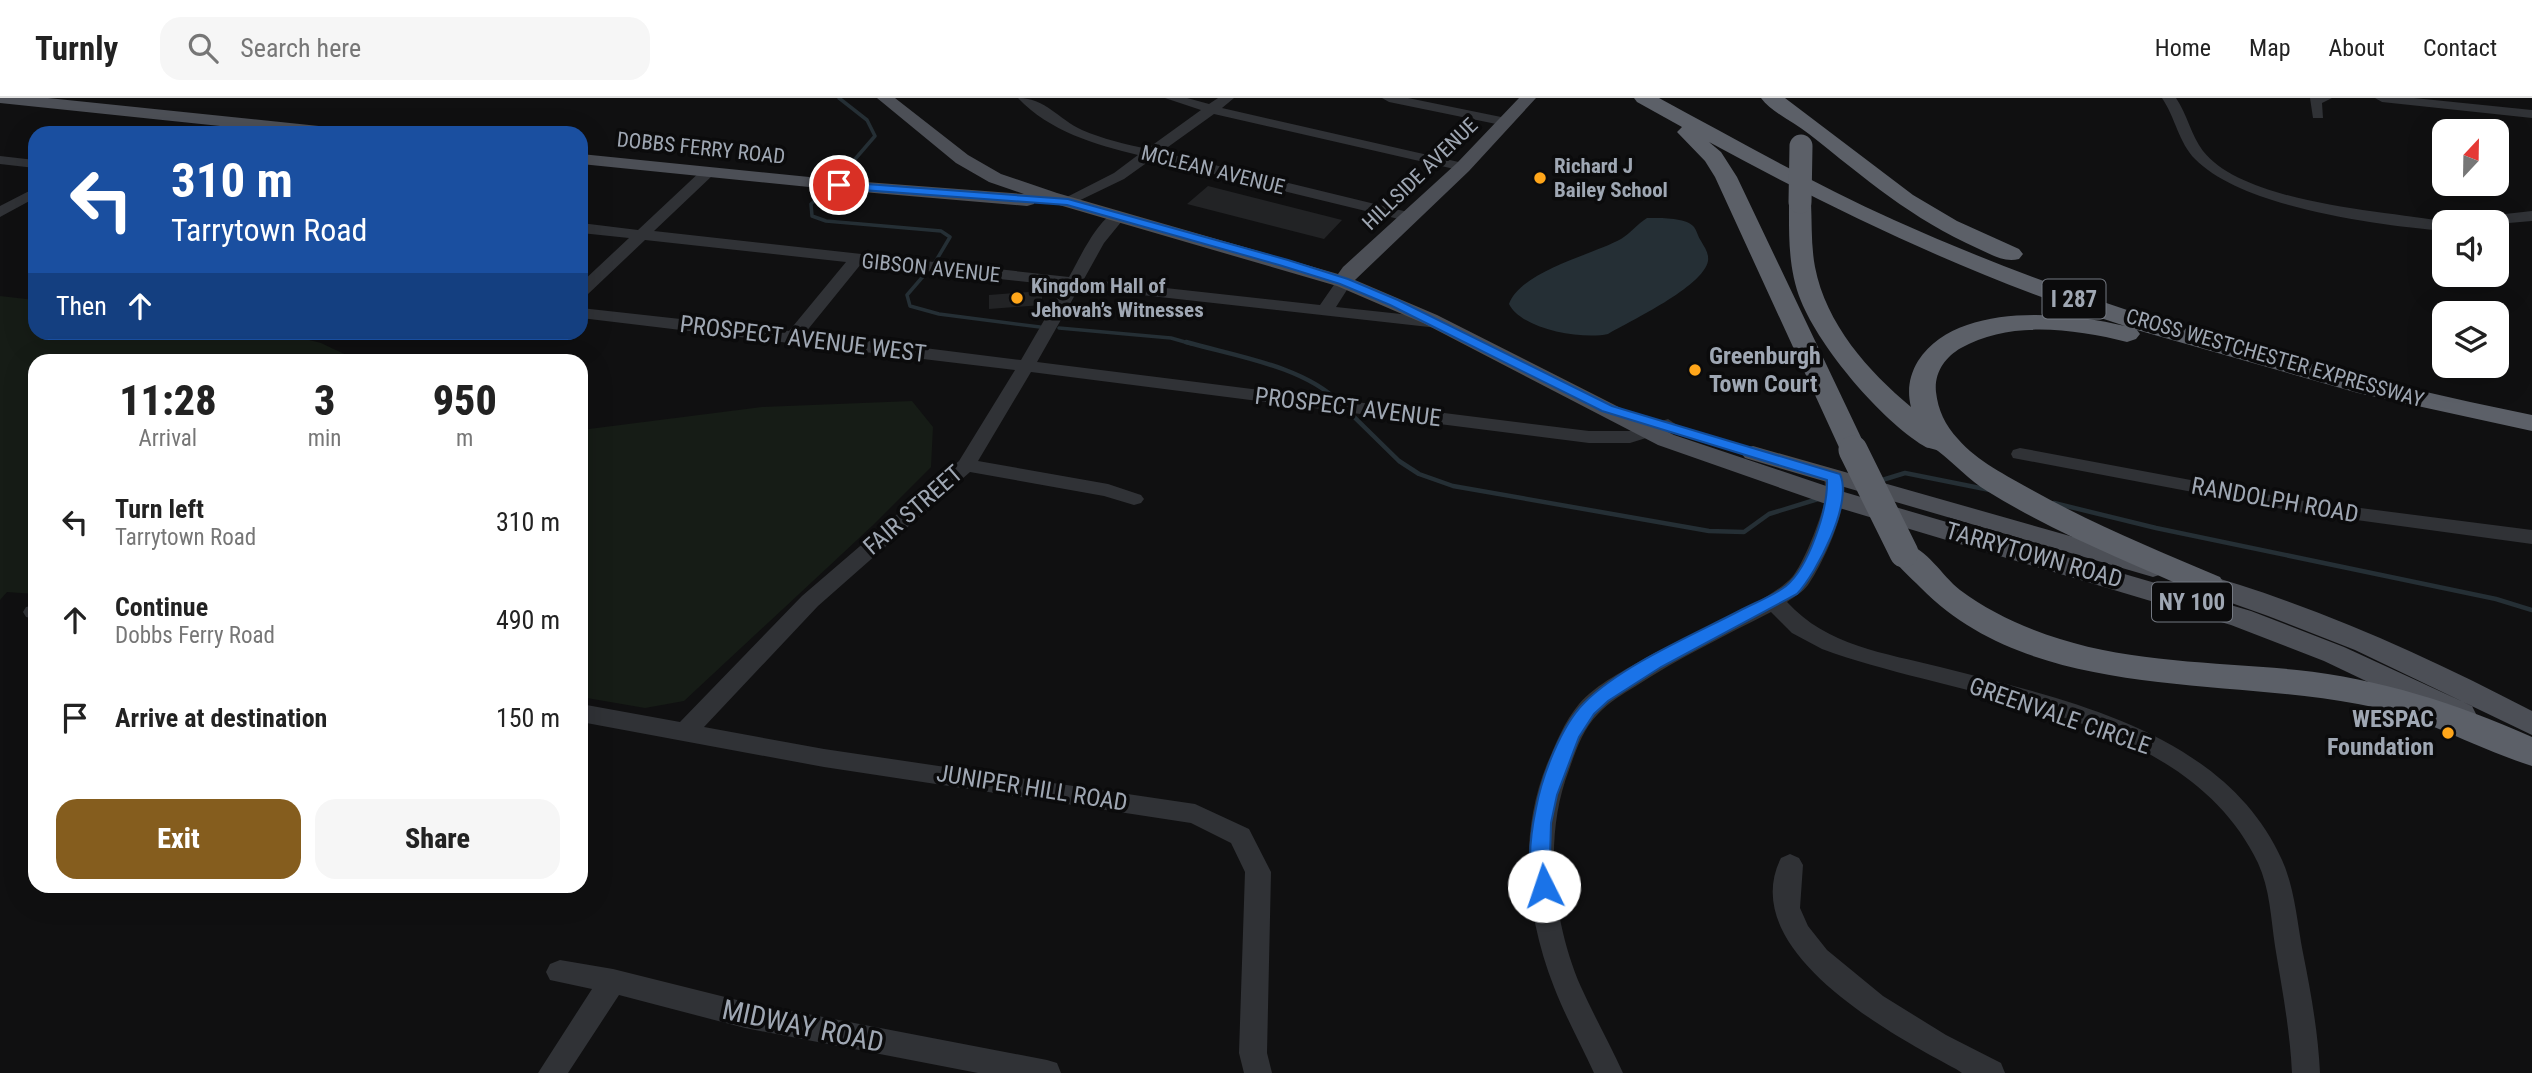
<!DOCTYPE html>
<meta charset="utf-8">
<style>
:root{--surface:#fff;--page:#f6f6f6;--text:#222;--muted:#767676;--line:#e0e0e0;--accent:#855d1e}
body{margin:0;font-family:"Roboto Condensed",sans-serif;background:var(--page);color:var(--text);height:100vh;display:flex;flex-direction:column;font-size:26px;white-space:nowrap}
*{box-sizing:border-box;margin:0}
p{font-size:23px;color:var(--muted)}
.icon{flex:none;width:38px;height:38px;fill:none;stroke:currentColor;stroke-width:2;stroke-linecap:round;stroke-linejoin:round}
.map{position:relative;flex:1;overflow:hidden}
.drawer{position:absolute;left:28px;top:256px;width:560px;height:539px;display:flex;flex-direction:column;background:var(--surface);border-radius:21px;box-shadow:0 7px 28px #0002}
.drawer>*{flex:none}
.hud{position:absolute;left:28px;top:28px;width:560px;height:214px;border-radius:21px;box-shadow:0 7px 28px #0002;background:#1a4fa0;color:#fff;overflow:hidden}
.needle{width:46px;rotate:22deg}
.fabs{position:absolute;left:2432px;top:21px;display:grid;gap:14px}
.fabs a{display:grid;place-items:center;width:77px;height:77px;border-radius:14px;background:var(--surface);box-shadow:0 7px 28px #0002;font-size:35px}
.pin{position:absolute;display:grid;place-items:center;width:60px;height:60px;color:#fff;margin:-30px;border:4px solid #fff;border-radius:50%;box-shadow:0 2px 7px #0007}
.me{position:absolute;width:77px;margin:-38px;rotate:356deg;stroke-linejoin:round;filter:drop-shadow(0 0 5px #0008)}
.turn{display:flex;align-items:center;gap:24px;height:147px;padding:0 28px;font-size:32px}
.turn .icon{width:91px;height:91px;stroke-width:2.5}
.turn b{display:block;font-size:49px;line-height:60px}
.then{display:flex;align-items:center;height:66px;padding:0 28px;background:#0003;gap:14px;font-size:26px}
.eta{display:flex;justify-content:space-evenly;align-items:center;height:119px;text-align:center}
.eta b{font-size:42px;font-weight:800;line-height:49px}
.primary-button{display:flex;gap:14px;margin-top:auto;padding:14px 28px}
.primary-button a{flex:1;height:80px;border-radius:21px;background:var(--accent);color:#fff;font-size:28px;font-weight:800;line-height:80px;text-align:center}
.primary-button a+a{background:var(--page);color:var(--text)}
ul{padding:0;list-style:none}
li{display:flex;align-items:center;gap:21px;height:98px;padding:0 28px}
li div{flex:1}
li b{display:block;font-size:26px}
li em{font-style:normal}
header{display:flex;align-items:center;gap:42px;box-sizing:border-box;height:98px;padding:0 35px;background:var(--surface);border-bottom:2px solid var(--line)}
header strong{font-size:33px}
nav{display:flex;gap:38px;margin-inline-start:auto;font-size:24px}
.search{width:490px;height:63px;background:var(--page);display:flex;align-items:center;gap:18px;box-sizing:border-box;padding:0 24px;border-radius:21px;color:var(--muted);font-size:26px}
.map>svg:first-child{display:block}
.green{fill:#161c16}
.water{fill:#252f35}
.lines{fill:none;stroke-linecap:round;stroke-linejoin:round}
.stream-far1{stroke:#252f35;stroke-width:3.5}
.stream{stroke:#252f35;stroke-width:4.5}
.building{fill:#222325}
.minor{fill:#303236;fill-rule:evenodd}
.major{fill:#4c4f56;fill-rule:evenodd}
.highway{fill:#5c6068;fill-rule:evenodd}
.highway-bridge-far1{stroke:#5c6068;stroke-width:23}
.highway-bridge{stroke:#5c6068;stroke-width:29}
.route{fill:#1a73e8;stroke:#114b97;stroke-width:2}
.poi-dot{fill:#ffa61a;stroke:#0b0b0c;stroke-width:2.5}
.labels{text-anchor:middle;dominant-baseline:central;stroke-width:7;stroke-linejoin:round;paint-order:stroke}
.far-street-label{font-size:21px;fill:#9fa7b3;stroke:#0b0b0c}
.far-poi-label{font-size:21px;font-weight:bold;fill:#9fa7b3;stroke:#0b0b0c;text-anchor:start}
.shield{fill:#0b0b0c;stroke:#737881;stroke-width:2}
.shield-label{font-size:23px;font-weight:bold;fill:#9fa7b3}
.street-label{font-size:24px;fill:#9fa7b3;stroke:#0b0b0c}
.poi-label{font-size:24px;font-weight:bold;fill:#9fa7b3;stroke:#0b0b0c;text-anchor:start}
.near-street-label{font-size:28px;fill:#9fa7b3;stroke:#0b0b0c}
</style>
<header>
<strong>Turnly</strong>
<div class="search"><svg class="icon" aria-label="search" viewBox="0 0 24 24"><circle cx="10" cy="10" r="6"/><path d="M15 15l6 6"/></svg>Search here</div>
<nav><a>Home</a><a>Map</a><a>About</a><a>Contact</a></nav>
</header>
<div class="map">
<svg width="2532" height="975" viewBox="0 0 2532 975">
<rect width="100%" height="100%" fill="#101011"/>
<path class="green" d="M0,198L35,202V234L281,235L321,245L357,262H35V496L7,494L0,502Z
M912,303L933,329L931,369L872,428L684,603L645,610L581,599V332L762,309Z"/>
<path class="water" d="M1647,120C1659,120 1686,119 1694,129C1697,133 1698,139 1701,143C1705,150 1709,155 1708,163C1703,189 1630,223 1608,236C1582,242 1521,231 1509,206C1521,173 1592,157 1621,141C1631,135 1637,126 1647,120Z"/>
<g class="lines">
<path class="stream-far1" d="M837,82L875,38L867,22L839,0
M829,90L811,106L812,118L826,123L941,133L950,139L934,166
M926,175L907,197L910,208L939,216L1040,229
M1059,230L1171,240L1192,246"/>
<path class="stream" d="M1186,244C1235,258 1303,268 1339,304
M1347,312L1399,363L1419,376L1453,388L1709,433L1744,434L1769,416L1818,401
M1879,383L1905,375L1990,392
M2054,405L2156,430L2496,501L2532,512"/>
</g>
<path class="building" d="M1208,88L1342,122L1324,141L1187,106Z
M1042,193V207L989,211V197Z"/>
<g class="lines">
<path class="minor" d="M1018,0C1046,0 1058,21 1082,32C1103,41 1125,46 1147,51L1201,12L1165,0H1187L1209,6L1218,0H1234L1222,10L1463,65L1470,69L1463,73L1214,16L1161,54L1416,116L1419,119L1411,124L1152,61L1124,81L1068,108L1061,104L1063,101L1114,75L1138,57C1096,47 1049,33 1018,0Z
M1382,0H1408L1506,20L1513,24L1506,28L1389,4Z
M2162,0H2176C2187,16 2191,37 2203,53C2245,106 2385,113 2448,124H2445V133C2378,127 2243,110 2195,61C2179,45 2175,19 2162,0Z
M2310,0H2332L2322,5L2323,20H2313Z
M2375,0H2414L2532,12V20L2382,4Z
M0,58L35,62V70L0,66Z
M708,70L713,71L715,74L713,77L654,133L1069,179C1079,162 1098,119 1118,113L1126,118L1104,145L1084,181L1320,207L1338,181L1344,179L1352,184L1336,209L1438,220L1446,225L1438,230L1079,190L1037,264L1589,333H1629L1668,321L1677,327L1675,331L1630,345H1589L1031,274L978,363L1108,386L1141,397L1144,401L1141,405L1134,407L1104,398L970,374L818,508L704,629L824,651L1195,706L1249,731L1271,774L1267,955L1272,975H1244L1239,955L1245,774L1231,745L1191,725L824,669L581,624V606L680,624L802,498L959,363L1015,272L581,220V210L789,233L846,164L645,142L587,197L581,199V185L629,140L581,135V125L638,132L703,71ZM861,166L1064,188L1021,262L805,235Z
M35,90V100L0,119V108Z
M2532,113V123L2497,126V124H2470L2478,119Z
M2020,350L2298,402L2532,432V446L2298,414L2013,360L2011,356L2013,352Z
M1834,373L1841,375C1855,398 1823,466 1808,487C1803,494 1794,499 1787,504C1827,548 1885,555 1940,569C2064,601 2224,633 2282,762C2295,791 2297,824 2303,855C2311,895 2318,934 2320,975H2292C2290,932 2282,891 2275,848C2271,821 2270,791 2258,765C2185,612 1963,603 1822,551L1792,535L1771,514C1726,537 1679,560 1636,588C1623,596 1609,604 1598,616C1583,631 1576,652 1569,672C1543,739 1553,824 1581,889C1594,918 1610,946 1623,975H1594C1581,946 1565,918 1554,889C1526,817 1518,738 1547,666C1556,645 1564,624 1579,606C1596,586 1627,571 1649,558C1683,540 1771,504 1793,478C1804,464 1822,419 1825,400C1827,391 1822,383 1827,375Z
M35,507V521L26,519L23,514L26,509Z
M1790,756L1799,760L1803,767L1800,810L1808,828L1827,852L1883,898L1946,937L2001,965L2005,975H1962L1956,971C1892,937 1735,852 1781,760Z
M560,862L613,871L745,904L1047,962L1057,965L1061,975H978L745,930L619,897L568,975H538L592,891L550,882L546,874L550,866Z"/>
<path class="major" d="M0,0H48L338,30L347,35H288L0,5Z
M877,0H895L968,57L1001,76L1057,95L1338,176L1343,169L1457,65L1519,0H1536L1469,73L1355,182L1437,217L1674,337L1844,394L2251,513L2344,549L2472,608L2476,616L2472,624L2462,627L2452,624L2324,563L2231,527L1826,406L1658,347L1423,225L1337,188L1035,100L1034,106L1027,108L839,92L581,66V56L839,82L1024,96L989,84L956,65Z
M1753,348L2162,464L2166,470L2162,476L2153,479L1745,360L1741,355L1745,350Z
M2190,472C2309,505 2423,556 2532,613V637L2355,552L2268,518L2181,487L2177,481L2181,475Z"/>
<path class="highway" d="M1634,0H1659C1737,42 1814,86 1894,122C2098,214 2314,272 2532,317V333L2358,295L2137,232L2140,236L2136,241L2127,244C2074,231 2010,222 1961,250C1945,259 1934,275 1936,294C1938,312 1945,327 1958,341C1978,364 2006,377 2032,392C2093,426 2156,452 2220,479L2225,487L2220,495L2209,498L2198,495C2127,463 2053,434 1987,393C1969,382 1955,366 1938,353C1934,350 1928,351 1924,348C1881,322 1820,250 1801,203C1788,171 1789,138 1789,104L1792,99H1808L1811,104C1812,126 1811,148 1815,169C1826,226 1868,273 1911,309C1907,293 1909,278 1918,263C1957,203 2066,214 2125,228C1980,182 1843,117 1709,44L1721,54L1737,79L1867,352L1863,358L1853,361L1843,358L1715,79L1705,63L1677,34L1682,29L1637,4Z
M1761,0H1785L1913,97L1957,123L2019,151L2023,156L2019,161C2005,165 1992,157 1979,151C1910,120 1866,81 1809,36C1794,24 1771,14 1761,0Z
M1904,445C1928,451 1941,477 1960,492C1989,514 2025,530 2060,541C2136,565 2219,564 2297,572C2380,581 2456,605 2532,639V668C2472,649 2421,617 2358,606C2216,579 2031,602 1921,490C1910,479 1897,468 1889,455L1893,448Z"/>
<path class="highway-bridge-far1" d="M1800,104L1801,48"/>
<path class="highway-bridge" d="M1853,352L1904,455"/>
</g>
<path class="route" d="M839,84L1068,101L1288,162L1348,181L1398,202L1612,308L1840,376C1853,406 1817,474 1797,496L1661,569L1608,603L1594,616L1579,639L1557,697L1551,725L1550,760L1553,788L1551,793L1544,796L1537,793C1525,771 1531,734 1536,710C1542,678 1561,628 1584,605C1622,567 1691,538 1739,513C1754,505 1773,498 1786,488C1809,469 1828,411 1827,382L1602,313L1390,207L1340,186L1279,167L1067,107L835,90V85Z"/>
<g class="poi-dot">
<circle cx="1540" cy="80" r="7"/>
<circle cx="1017" cy="200" r="7"/>
<circle cx="1695" cy="272" r="7"/>
<circle cx="2448" cy="635" r="7"/>
</g>
<g class="labels">
<g class="far-street-label">
<text transform="translate(701 50) rotate(6)">DOBBS FERRY ROAD</text>
<text transform="translate(1213 72) rotate(14)">MCLEAN AVENUE</text>
<text transform="translate(1420 76) rotate(-44)">HILLSIDE AVENUE</text>
<text transform="translate(931 170) rotate(6)">GIBSON AVENUE</text>
<text transform="translate(2275 260) rotate(16)">CROSS WESTCHESTER EXPRESSWAY</text>
</g>
<g class="far-poi-label">
<text x="1554" y="68">Richard J<tspan x="1554" dy="24">Bailey School</tspan></text>
<text x="1031" y="188">Kingdom Hall of<tspan x="1031" dy="24">Jehovah’s Witnesses</tspan></text>
</g>
<g class="shield">
<rect x="2042.5" y="181.5" width="63" height="39" rx="5"/>
<rect x="2152" y="484.5" width="80" height="39" rx="5"/>
</g>
<g class="shield-label">
<text x="2074" y="201">I 287</text>
<text x="2192" y="504">NY 100</text>
</g>
<g class="street-label">
<text transform="translate(803 241) rotate(7)">PROSPECT AVENUE WEST</text>
<text transform="translate(1348 309) rotate(7)">PROSPECT AVENUE</text>
<text transform="translate(2275 402) rotate(10)">RANDOLPH ROAD</text>
<text transform="translate(913 412) rotate(-41)">FAIR STREET</text>
<text transform="translate(2034 457) rotate(16)">TARRYTOWN ROAD</text>
<text transform="translate(2060 618) rotate(19)">GREENVALE CIRCLE</text>
<text transform="translate(1032 690) rotate(9)">JUNIPER HILL ROAD</text>
</g>
<g class="poi-label">
<text x="1709" y="258">Greenburgh<tspan x="1709" dy="28">Town Court</tspan></text>
<text x="2434" y="621" text-anchor="end">WESPAC<tspan x="2434" dy="28">Foundation</tspan></text>
</g>
<g class="near-street-label">
<text transform="translate(803 928) rotate(12)">MIDWAY ROAD</text>
</g>
</g>
</svg>
<div class="fabs">
<a><svg class="needle" viewBox="-14 -14 28 28"><path d="M0-13l5 13h-10z" fill="#e53935"/><path d="M0 13l5-13h-10z" fill="#767676"/></svg></a>
<a><svg class="icon" aria-label="sound" viewBox="0 0 24 24"><path d="M4 9h4l5-4v14l-5-4H4zM17 9q2 3 0 6"/></svg></a>
<a><svg class="icon" aria-label="layers" viewBox="0 0 24 24"><path d="M12 4l9 5-9 5-9-5zM3 14l9 5 9-5"/></svg></a>
</div>
<div class="pin" style="left:839px;top:87px;background:#d93025"><svg class="icon" aria-label="arrive" viewBox="0 0 24 24"><path d="M6 21V4h12l-3 4 3 4H6"/></svg></div>
<svg class="me" style="left:1544px;top:788px" viewBox="-20 -20 40 40"><circle r="19" fill="#fff"/><path d="M0-13L10 11 0 6-10 11z" fill="#1a73e8"/></svg>
<div class="hud">
<div class="turn"><svg class="icon" aria-label="left" viewBox="0 0 24 24"><path d="M17 20v-9H6M10 6l-5 5 5 5"/></svg><div><b>310 m</b>Tarrytown Road</div></div>
<div class="then">Then<svg class="icon" aria-label="ahead" viewBox="0 0 24 24"><path d="M12 20V5M6 11l6-6 6 6"/></svg></div>
</div>
<section class="drawer">
<div class="eta">
<div><b>11:28</b><p>Arrival</p></div>
<div><b>3</b><p>min</p></div>
<div><b>950</b><p>m</p></div>
</div>
<ul>
<li><svg class="icon" aria-label="left" viewBox="0 0 24 24"><path d="M17 20v-9H6M10 6l-5 5 5 5"/></svg><div><b>Turn left</b><p>Tarrytown Road</p></div><em>310 m</em></li>
<li><svg class="icon" aria-label="ahead" viewBox="0 0 24 24"><path d="M12 20V5M6 11l6-6 6 6"/></svg><div><b>Continue</b><p>Dobbs Ferry Road</p></div><em>490 m</em></li>
<li><svg class="icon" aria-label="arrive" viewBox="0 0 24 24"><path d="M6 21V4h12l-3 4 3 4H6"/></svg><div><b>Arrive at destination</b></div><em>150 m</em></li>
</ul>
<div class="primary-button"><a>Exit</a><a>Share</a></div>
</section>
</div>
